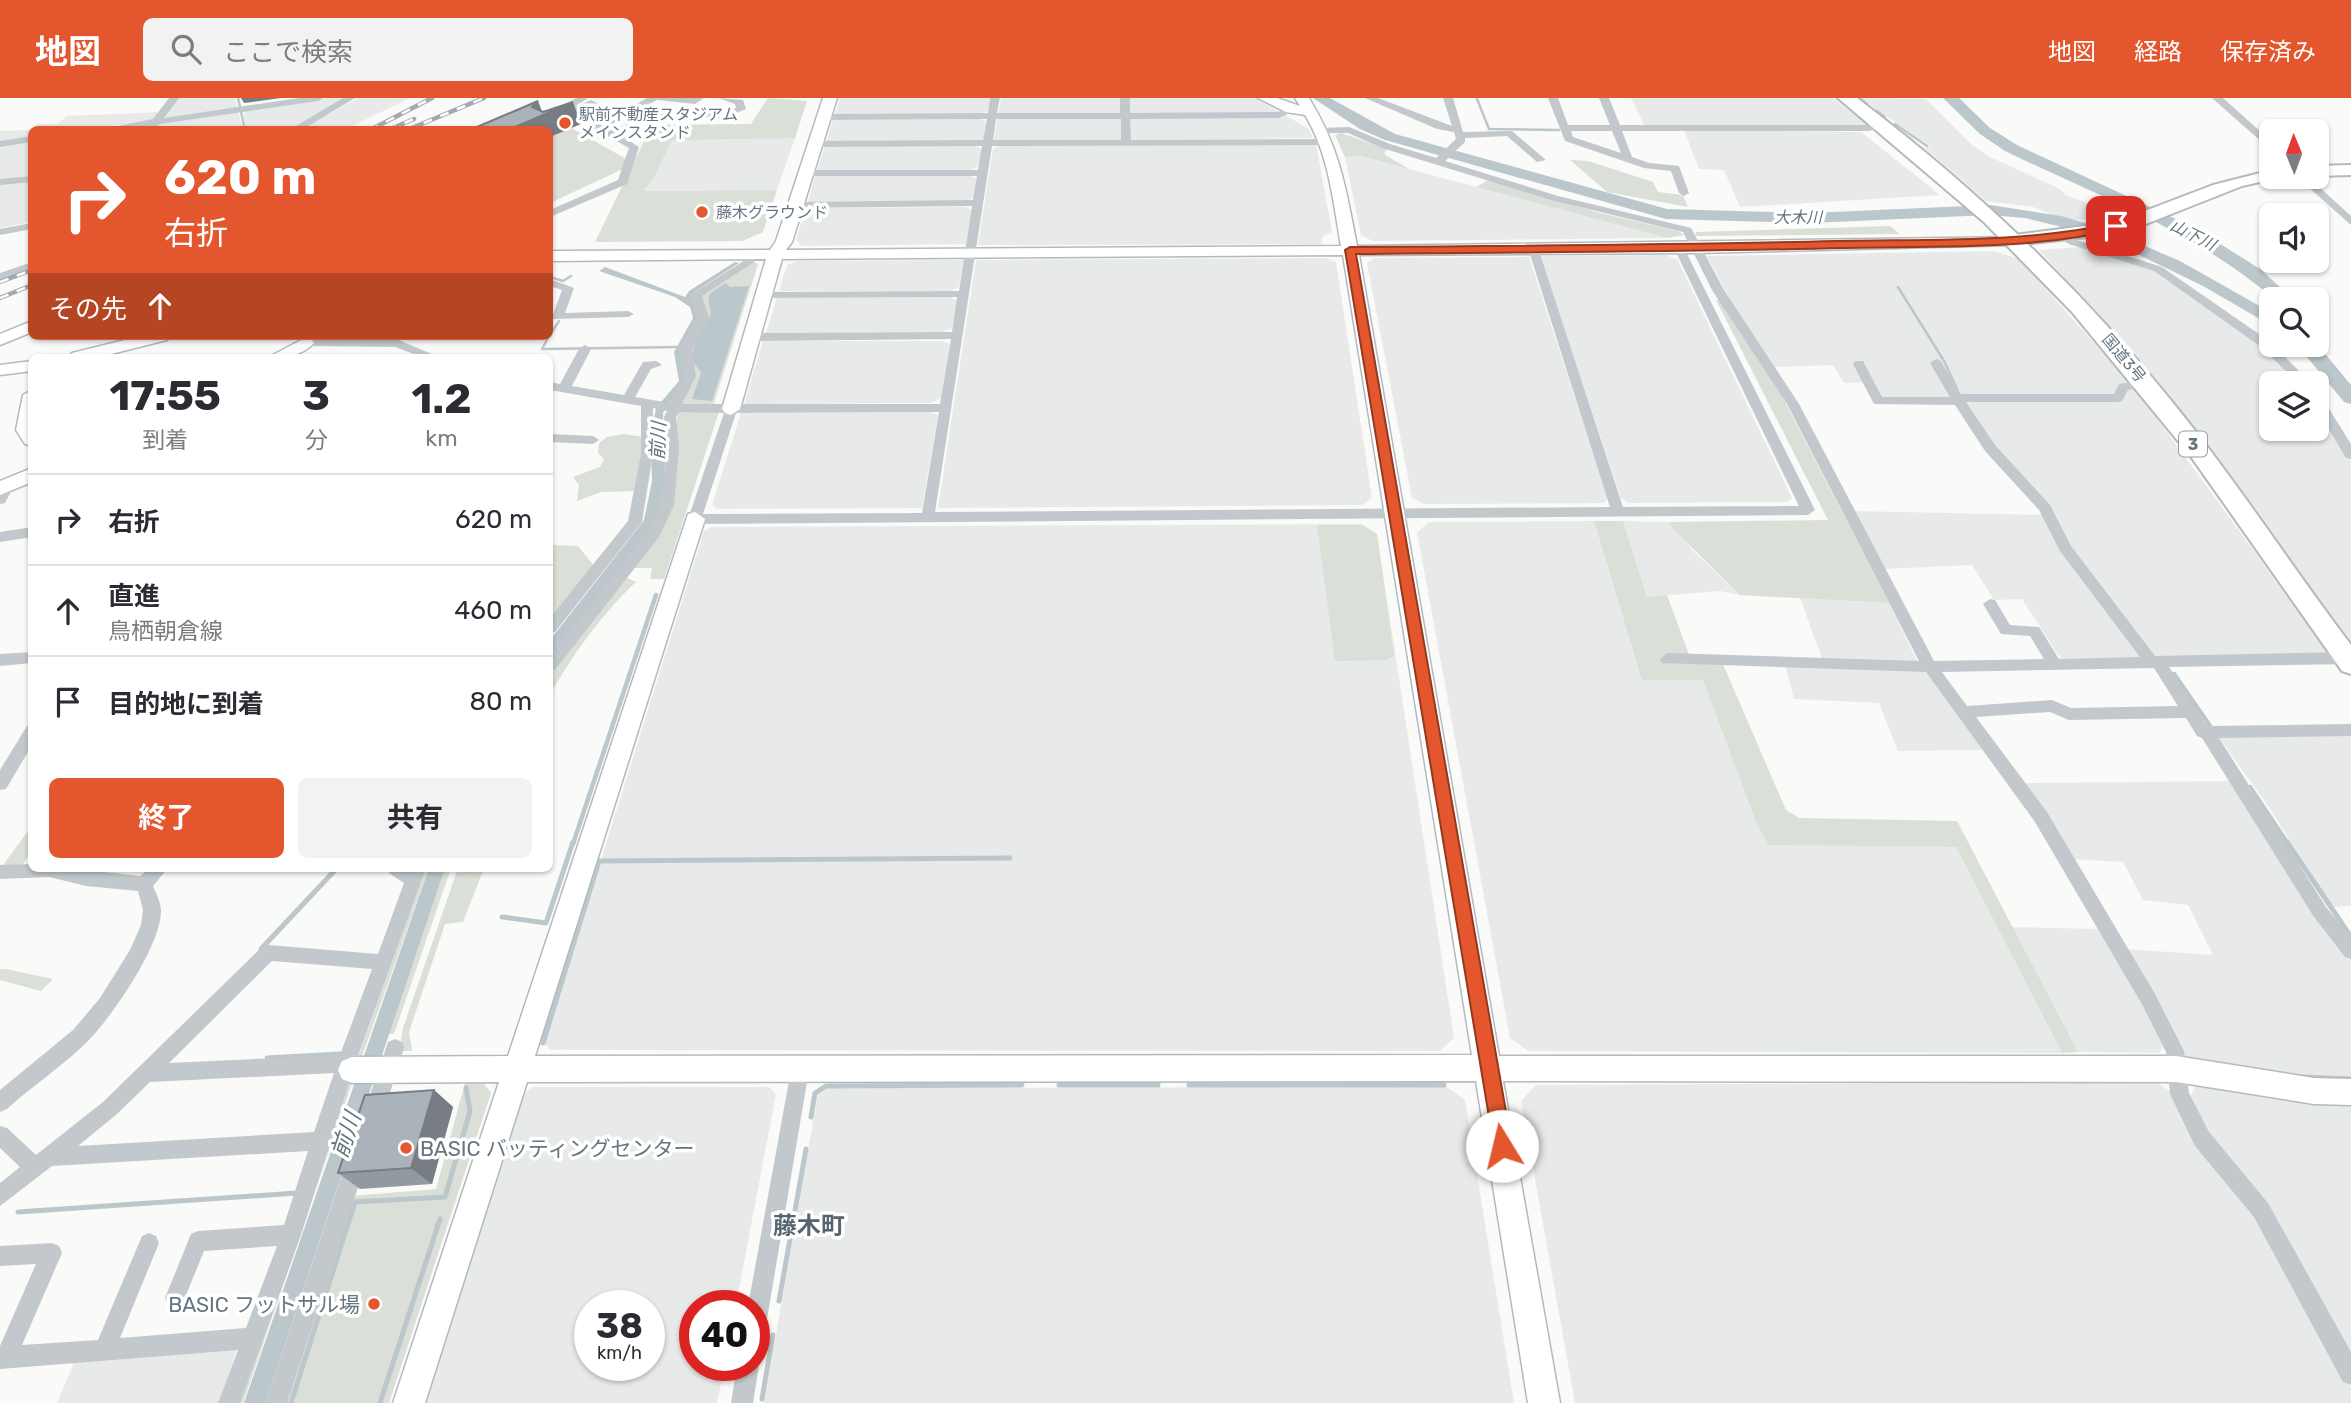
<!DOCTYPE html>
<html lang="ja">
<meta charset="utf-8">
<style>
:root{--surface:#fff;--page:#f2f2f3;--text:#2b2b33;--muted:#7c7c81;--line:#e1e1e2;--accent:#e4572e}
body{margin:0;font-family:Rubik,"Noto Sans JP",sans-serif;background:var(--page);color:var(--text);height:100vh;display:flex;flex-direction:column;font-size:26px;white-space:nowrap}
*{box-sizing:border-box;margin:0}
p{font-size:23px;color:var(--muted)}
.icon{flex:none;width:38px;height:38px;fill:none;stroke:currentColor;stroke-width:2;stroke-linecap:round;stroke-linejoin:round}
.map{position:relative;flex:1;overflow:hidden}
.drawer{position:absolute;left:28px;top:256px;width:525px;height:518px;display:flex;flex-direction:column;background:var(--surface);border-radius:10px;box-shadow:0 2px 5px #0004}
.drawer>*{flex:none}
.banner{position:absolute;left:28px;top:28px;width:525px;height:214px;border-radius:10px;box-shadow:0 2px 5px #0004;background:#e4572e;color:#fff;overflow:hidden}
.needle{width:46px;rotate:359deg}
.fabs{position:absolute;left:2259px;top:21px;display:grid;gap:14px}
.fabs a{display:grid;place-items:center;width:70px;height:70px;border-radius:10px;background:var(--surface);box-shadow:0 2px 5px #0004;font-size:35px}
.speed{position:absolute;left:574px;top:1192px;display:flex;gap:14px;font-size:35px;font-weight:700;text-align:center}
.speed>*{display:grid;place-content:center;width:91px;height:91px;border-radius:50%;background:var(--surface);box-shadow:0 2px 5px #0004;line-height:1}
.speed small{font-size:18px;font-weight:400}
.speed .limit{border:10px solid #d22;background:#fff;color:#111}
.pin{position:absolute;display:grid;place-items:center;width:60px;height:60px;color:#fff;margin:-30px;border-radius:14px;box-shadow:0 4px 10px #0006}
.me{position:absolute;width:77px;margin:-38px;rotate:351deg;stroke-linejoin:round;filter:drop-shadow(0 0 5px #0008)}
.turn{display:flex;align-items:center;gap:24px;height:147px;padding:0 21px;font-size:32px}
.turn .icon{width:91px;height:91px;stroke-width:2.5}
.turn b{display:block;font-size:49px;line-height:60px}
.then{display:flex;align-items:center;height:66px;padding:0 21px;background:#0003;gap:14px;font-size:26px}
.eta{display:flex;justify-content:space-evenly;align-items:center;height:119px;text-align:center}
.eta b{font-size:42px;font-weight:700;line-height:49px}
.cta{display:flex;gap:14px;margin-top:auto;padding:14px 21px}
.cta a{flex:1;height:80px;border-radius:10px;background:var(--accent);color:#fff;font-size:28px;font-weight:700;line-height:80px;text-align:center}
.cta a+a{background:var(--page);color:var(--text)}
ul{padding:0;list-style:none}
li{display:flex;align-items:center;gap:21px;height:91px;padding:0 21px;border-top:2px solid var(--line)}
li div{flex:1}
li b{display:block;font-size:26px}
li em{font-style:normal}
header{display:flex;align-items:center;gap:42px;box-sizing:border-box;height:98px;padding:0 35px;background:var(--accent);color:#fff}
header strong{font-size:33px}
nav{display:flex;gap:38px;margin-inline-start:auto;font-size:24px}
.search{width:490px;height:63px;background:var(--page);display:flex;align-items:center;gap:18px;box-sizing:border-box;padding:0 24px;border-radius:10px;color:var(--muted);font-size:26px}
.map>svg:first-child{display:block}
.built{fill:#e8e9e9;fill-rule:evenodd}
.green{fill:#dadfd7}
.water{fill:#bbc7cb}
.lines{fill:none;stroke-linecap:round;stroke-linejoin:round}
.stream-far2{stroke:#bbc7cb;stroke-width:2.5}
.stream-far1{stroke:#bbc7cb;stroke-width:4.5}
.stream{stroke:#bbc7cb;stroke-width:5}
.river{fill:#bbc7cb;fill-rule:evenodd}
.secondary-casing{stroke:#b3babf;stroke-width:3}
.primary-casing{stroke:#b5babe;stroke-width:4}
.highway-casing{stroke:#b4b9bd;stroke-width:4}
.street{fill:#c3c8cc;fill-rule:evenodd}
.secondary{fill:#fff;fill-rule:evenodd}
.primary{fill:#fff;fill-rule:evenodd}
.highway{fill:#fff;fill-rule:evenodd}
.rail-casing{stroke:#a2aab0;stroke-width:4.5}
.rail{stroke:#fff;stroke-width:2.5;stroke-dasharray:9;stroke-linecap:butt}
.wall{fill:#929a9f}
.shaded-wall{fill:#777d82}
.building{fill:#aab3b9;stroke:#777d82;stroke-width:2}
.route{fill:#e4572e;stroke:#94391e;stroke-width:2}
.poi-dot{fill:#e4572e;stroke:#fff;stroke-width:2.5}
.labels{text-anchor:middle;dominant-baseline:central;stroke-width:7;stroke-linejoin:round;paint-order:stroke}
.far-poi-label{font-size:16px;fill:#657683;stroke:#fff;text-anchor:start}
.far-water-label{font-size:16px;font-style:italic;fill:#60757c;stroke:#fff}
.far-street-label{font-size:16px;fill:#657683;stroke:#fff}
.shield{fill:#fff;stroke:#939fa8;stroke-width:2}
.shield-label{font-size:16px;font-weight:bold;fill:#657683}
.water-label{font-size:19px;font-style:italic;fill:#60757c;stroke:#fff}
.near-poi-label{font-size:21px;fill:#657683;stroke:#fff;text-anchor:start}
.near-water-label{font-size:23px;font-style:italic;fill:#60757c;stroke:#fff}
.near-quarter-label{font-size:24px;font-weight:bold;fill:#57646e;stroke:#fff}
</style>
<header>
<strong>地図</strong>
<div class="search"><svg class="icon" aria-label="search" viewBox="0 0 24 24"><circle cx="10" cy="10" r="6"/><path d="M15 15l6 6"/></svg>ここで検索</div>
<nav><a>地図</a><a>経路</a><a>保存済み</a></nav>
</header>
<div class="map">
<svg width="2351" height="1305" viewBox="0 0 2351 1305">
<rect width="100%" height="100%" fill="#fafaf8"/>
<path class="built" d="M177,0H235L237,10L163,21Z
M327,0H346L290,31H248L245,28L244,12Z
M358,0H410L346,31L301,32Z
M840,0H990L988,13L981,16H835Z
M1001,0H1255L1309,31L1313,40L1001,44L994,41Z
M1631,0H1833L1870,28L1645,29Z
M1860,0L1926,1L1971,46L1990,59L2060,91L2066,97L2111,114L2072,124L2033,109L1986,103L1925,50L1930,48Z
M238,13L243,31L153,32L160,25Z
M160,14L155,22L86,31L32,32L31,39L0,44V33L30,32L37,26H57L67,18Z
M981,21L986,24L983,41L976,44L826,45L833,22Z
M1684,32L1861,34L1940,97L1740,109L1724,72L1699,71Z
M677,40H795L777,92L643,93L653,80L671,42Z
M31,43V80L0,82V47Z
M1316,46L1332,134L1322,139V146L978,147L993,51L999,48Z
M825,48H975L982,51L979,68L971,72H817Z
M1361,58L1409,71L1667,140L1373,143L1361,137L1345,59Z
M815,78H971L977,81L974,100L966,103L808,104Z
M31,82V124L0,130V85Z
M966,109L971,112L966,146L802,148L796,142L806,110Z
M2079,149L2148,169L2280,262L2300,285H2272V331H2317V307L2351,364V546L2202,344L2127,250L2039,152Z
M1993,153L2019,161L2137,293L2330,557L2061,561L2022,501L1994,502L1972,467L1883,471L1853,413L2051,417L1997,352L1964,304L1884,301L1875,295L1876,284L1844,285L1833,267L1775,269L1731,203L1707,158Z
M1665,157L1677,161L1792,400L1787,404L1628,405L1621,400L1540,158Z
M1529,159L1608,401L1604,405L1424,406L1412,400L1367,165L1374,160Z
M1327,160L1336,164L1372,400L1362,407L938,410L976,162Z
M963,162L959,189L951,193H779L787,167L797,163Z
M950,199L957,203L952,230L943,234L766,235L777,200Z
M763,243H942L950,246L941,300L931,305L744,306Z
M931,314L938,317L922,410L717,411L712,407L741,315Z
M1594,423L1642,581L1703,582L1757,727L1769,746L1956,749L2062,955L1528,953L1510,940L1417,434L1429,424Z
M1623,423L1669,424L1694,454L1740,497L1720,493L1647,499Z
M1362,426L1377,436L1454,940L1440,953L550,952L544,944L704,433L711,429Z
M1800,500L1889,505L1916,561L1986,652L1898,653L1879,605L1794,601L1785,567L1823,563Z
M2351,635V808L2330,809L2273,715L2218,638Z
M2233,683L2314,816L2351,861V980L2312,978L2184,959L2124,851L2213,857L2188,807L2143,802L2123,764L2072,761L2024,685Z
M2011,829L2099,831L2165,946L2159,955L2078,954Z
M2156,984L2171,994L2254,1112L2351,1290V1305H1575L1521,1003L1536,987Z
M2198,984L2351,1002V1261L2210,1044L2190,999Z
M534,989H769L776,996L736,1207L695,1208V1267H725L717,1305H426L524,995ZM590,1208H649V1267H590Z
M1447,989L1465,1002L1514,1305H764L818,996L827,990Z
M234,1250L236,1254L219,1305H57L76,1260Z"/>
<path class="green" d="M768,0L807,3L795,40L672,42L653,81L643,93L777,92L763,134L742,143L595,144L652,27L751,26Z
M571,30L630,63L627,69L550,105V39Z
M1341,35L1387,51L1384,56L1409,71L1361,58L1345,59L1335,37Z
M1570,62L1588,63L1653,84L1658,94L1683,97L1688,109L1607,94Z
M1488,82L1600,115L1678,133L1684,137L1667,140L1476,89Z
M1890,128L1900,136L1695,138L1696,134Z
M753,163L758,166L713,308H679L699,198Z
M1716,202H1720L1782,298L1889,505L1740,497L1673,431L1669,424L1828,422Z
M678,314H719L664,481H650L652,470H632L655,440Z
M623,336L645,339L640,393L601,394L577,403L579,387L573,379L600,369L604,361L598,355L599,345L607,339Z
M1594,423H1623L1647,499L1667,497L1690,559L1722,564L1786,712L1799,720L1957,723L2078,954L2062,955L1956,749L1769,747L1757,727L1703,582H1642Z
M1362,427L1377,436L1394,557L1387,562L1335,563L1317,427Z
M550,447L578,448L594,468L550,524Z
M625,479L636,484C606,511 568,562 550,598V578Z
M31,729V754L23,766L0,771Z
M425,770H429L361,961L358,959Z
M445,770H451L394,936H387Z
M458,770H484L463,824L445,826L409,934L412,953H404L401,943L403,930Z
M0,871H6L53,881L41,893L0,882Z
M350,982H353L243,1305H239Z
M465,985L484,986L491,995L389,1305H283L351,1098L436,1091Z"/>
<path class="water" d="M735,164L739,165L693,195L692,200L701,217C688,243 673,249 687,279L663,315L665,364L662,406L648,435L550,560V542L644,422L652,383L650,321H654L656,310L679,283L674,254L693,220L690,209L675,199L599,173L605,169L685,199L689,193Z
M726,185L730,189L749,188L712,303L692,301L701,275L691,260L696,242L711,216C706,195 707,197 726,185Z
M429,770H445L265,1305H244Z"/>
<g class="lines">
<path class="stream-far2" d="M238,0L245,32
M1859,0L1867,6
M1477,1L1489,31L1559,32
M1877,13L1885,19
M1895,26L1927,48
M550,179L563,183L571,178
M1898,189L1944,263L1957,291
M550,237L559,223
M549,238L542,251L679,249"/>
<path class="stream-far1" d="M2174,576L2210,628
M2250,689L2288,746
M573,746L656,497"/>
<path class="stream" d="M2287,744L2351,839
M502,819L546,825L573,744
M261,851L337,770
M543,945L599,763L1010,760
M267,960L340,956
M2302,979L2351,981
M1059,987H1158
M1189,987H1444
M811,1019L815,995L826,988L1022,987
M18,1114L297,1095
M779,1203L806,1051
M762,1301L773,1237
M291,1305L355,1104L445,1099L470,1013L466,990
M380,1305L440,1121"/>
<path class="river" d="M1313,0H1330L1395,36L1667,111L1810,115L1990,107L2061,118L2105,131L2180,163L2272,215V228L2203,188L2131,153L2058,128L2025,120L1990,117L1810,125L1666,121L1385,42L1360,31Z
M1943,0H1959L1990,30L2017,47L2195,130L2260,171L2293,201H2274C2195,133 2098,98 2005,53L1980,36Z
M2317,246L2351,287V306L2344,304L2297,247Z"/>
<g class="secondary-casing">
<path id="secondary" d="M823,0H837L792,144L786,152L1341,148C1333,103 1329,56 1305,17L1286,14L1258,0H1277L1300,8L1295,0H1309C1340,51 1346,90 1357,148L2020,139V145L2014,147L1697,155L1359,157L1499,958H2176L2314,980L2351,981V1007L2314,1006L2176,984L1503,983L1560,1305H1528L1476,983L527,984L425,1305H393L499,984L352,985L342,981L338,972L342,963L352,959L508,958L688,416L695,414L705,421L535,958L1472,957L1343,157L782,161L740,311L731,317L725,315L722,311L766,161L550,163V153L770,152L776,143Z
M32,223V234L0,247V236Z
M141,238H170L167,242L99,259H69L72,255Z
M305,240L311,241L314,245C302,258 286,259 269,259Z
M32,263V273L0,277V267Z
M32,292V348L25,346L16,332L23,297Z
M32,370V384L0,397V383Z"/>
</g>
<g class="primary-casing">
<path id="primary" d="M2351,67V77L2317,78V68Z
M2272,72V79L2278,80L2242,88L2141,128L2106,137L2014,147L2006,142L2014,137L2116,124L2213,87Z"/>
</g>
<g class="highway-casing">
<path id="highway" d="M1838,0H1857C1973,88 2077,187 2169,300C2234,379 2289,465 2351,547V576L2342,573L2192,360L2072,214L1984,124Z"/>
</g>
<path class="street" d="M169,0H179L164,20L299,0H323L318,3L160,26L154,30L150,28L96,32L153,21Z
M343,0H355L302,32H289Z
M576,0H588L573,10L591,2L618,16L647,0H704L695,6L657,2L611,27L602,22L608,18L591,9L564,20L549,16Z
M718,0L743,2L746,11L724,20H652L620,37L639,49L627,86L550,119V112L618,82L629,50L579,22L550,34V32L543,30L579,15L613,33L650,14H723L736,10L735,6Z
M990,0H1000L997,15H1120V0H1130V15L1277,14L1294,9V13L1279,20L1130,21L1131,42L1325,41L1330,44L1325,47L992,48L935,414L1610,409L1528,150L1533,147L1538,150L1623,409L1799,408L1674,150L1679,147L1684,150L1815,412L1808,417L695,426L688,421L724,315L679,314L676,319L679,349L674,407L659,439L555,572L550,573V558L646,437L660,407L667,349L664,319L667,313L653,310V356L642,424L555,534L550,535V520L628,423L641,356V308L550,292V284L560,286L579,251L585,247L591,251L572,288L624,297L643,264L656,263L662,267L651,271L635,299L670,305L684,278L680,252L697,219L690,197L750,159L754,160V164L702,198L709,219L692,252L696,278L682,306H940L951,241L751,243L745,239L751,235L952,234L957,199L763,200L757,197L763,194L959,193L972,108L796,110L791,107L796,104L973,102L977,78H806L801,75L806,72H978L982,48L814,49L809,46L814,43L983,42L987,21L824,22L819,19L824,16L988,15ZM996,21H1121V42H993ZM939,314L922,415L703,416L736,315Z
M1365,0H1378L1452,28L1443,0H1453L1463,34L1512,33L1546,62L1537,64L1507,38L1465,40V44L1445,63L1558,98L1691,130L1724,192L1799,306L1934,563L2044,561L2030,538L2001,536L1983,506L1990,501L1995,502L2010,527L2039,529L2059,561L2140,559L2060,453L2039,412L1985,353L1955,307L1874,306L1853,266L1855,263H1863L1882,299H1950L1930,265L1936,261L1940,262L1961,296H2114L2119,286L2148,281V287L2128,292L2122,303L2118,304H1966L1995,347L2050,407L2071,448L2155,558L2351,554V566L2169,569L2207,628L2351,626V638L2219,640L2326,809L2351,840V861L2345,859L2314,819L2202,640L2197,638L2186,620L2069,622L2050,614L1976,619L2047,714L2155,896L2184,953L2189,995L2209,1034L2268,1105L2351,1254V1287L2343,1284L2254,1119L2195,1048L2170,996L2166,954L2143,908L2035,724L1926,574L1662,565L1660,561L1667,555L1919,563L1787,306L1712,192L1683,134L1551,102L1382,50L1348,35H1319L1317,33L1322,30L1349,29L1390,46L1436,60L1456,41L1454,34L1437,31ZM2154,570L2178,608L2071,610L2052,602L1967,608L1942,574Z
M1548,0H1558L1568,27H1610L1599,0H1609L1620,27H1869L1883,24L1888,27L1869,33H1622L1632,59L1649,65L1679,68L1689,95L1684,98L1679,95L1671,73L1644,70L1565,43ZM1571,33H1612L1621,55L1573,39Z
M2212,0H2223L2272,44V53Z
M32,38V44L0,49V43Z
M32,78V84L0,87V81Z
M2297,79H2308L2351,118V127Z
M32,125V131L0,137V131Z
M2060,136H2068L2077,142L2162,169L2269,243L2311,285H2298L2261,249L2154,173L2069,146L2060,140Z
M32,164V171L0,182V175Z
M550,181L574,190L565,215L628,213L634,216L628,219L554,221L552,219L562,192L550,188Z
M305,241H396L439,259H422L395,249L301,248L299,245Z
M2317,297L2321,298L2351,346V361L2346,360L2317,311Z
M550,336L593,338L599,342L593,346L550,344Z
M7,384L14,388L5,405L0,406V389Z
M32,429V439L0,444V434Z
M32,554V565L0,568V556Z
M32,626V647L6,691L0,692V672L27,628Z
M32,766V770H70L140,778L149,770H168L153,788C156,796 161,804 161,813C161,848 110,922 85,946C60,970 32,988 7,1011L0,1014V992L73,932L100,900L130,852L141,827L143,812L138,793L86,788L49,779L0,781V767Z
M387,770H426L355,966L301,1137L240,1305H218L238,1252L0,1271V1248L36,1166L0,1168V1148L52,1145L59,1148L62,1155L22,1247L98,1242L142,1138L149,1135L156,1138L159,1145L120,1240L246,1230L277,1148L204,1153L182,1207L175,1210L168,1207L165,1200L191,1136L198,1133L284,1127L308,1053L52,1068L0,1108V1085L20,1069L0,1050V1028L7,1030L36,1057L103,1004L262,849L268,847L378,856L404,785L389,775ZM272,863L372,871L340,957L169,965ZM334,975L314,1034L78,1048L117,1016L150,984Z
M395,941L402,944L404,950L384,1014L381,1021L374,1023L367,1021L364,1014L386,950L388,944Z
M800,963L807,966L809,972L765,1233L762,1241L754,1244V1208H748L791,972L793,966Z
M356,1055L363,1058L366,1065L287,1305H265L346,1065L349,1058Z
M754,1259L759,1267L753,1305H731L737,1267H754Z"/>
<use href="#secondary" class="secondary"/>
<use href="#primary" class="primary"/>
<use href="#highway" class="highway"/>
<g class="rail-casing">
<path id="rail" d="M370,32L432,0
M388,32L414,21
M407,32L484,0
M0,184L32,172
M0,200L32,187"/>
</g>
<use href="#rail" class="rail"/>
</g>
<path class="wall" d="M434,992L453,1009L432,1086L360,1091L338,1075Z"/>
<path class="shaded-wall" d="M241,0H281L244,5Z
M538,3L543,16L573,4L581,26L550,39V32H508Z
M434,992L453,1009L432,1086L411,1070Z"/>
<path class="building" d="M538,3L532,9L543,14L573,4L508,32H470Z
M434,992L411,1070L338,1075L365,997Z"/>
<path class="route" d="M2116,125L2121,128L2120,131C2031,152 1936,148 1845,150C1682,154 1519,154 1356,156L1512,1048L1509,1055L1502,1058L1495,1055L1345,152L1350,149C1512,148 1675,147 1837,143C1930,141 2025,145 2116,125Z"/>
<g class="poi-dot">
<circle cx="565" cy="25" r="7"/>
<circle cx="702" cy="114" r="7"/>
<circle cx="406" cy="1050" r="7"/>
<circle cx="374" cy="1206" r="7"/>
</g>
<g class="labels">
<g class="far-poi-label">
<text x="579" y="16">駅前不動産スタジアム<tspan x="579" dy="18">メインスタンド</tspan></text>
<text x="716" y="114">藤木グラウンド</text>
</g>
<g class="far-water-label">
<text x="1798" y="119">大木川</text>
<text transform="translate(2193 137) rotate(27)">山下川</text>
</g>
<g class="far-street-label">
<text transform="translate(2124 260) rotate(50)">国道3号</text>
</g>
<rect class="shield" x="2179" y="333.5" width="28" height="25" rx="5"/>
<g class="shield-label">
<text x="2193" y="346">3</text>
</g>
<g class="water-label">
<text transform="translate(658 343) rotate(-87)">前川</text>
</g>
<g class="near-poi-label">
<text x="420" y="1050">BASIC バッティングセンター</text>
<text x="360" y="1206" text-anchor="end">BASIC フットサル場</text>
</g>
<g class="near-water-label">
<text transform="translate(346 1037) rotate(-71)">前川</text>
</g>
<g class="near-quarter-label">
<text x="809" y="1128">藤木町</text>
</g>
</g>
</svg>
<div class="fabs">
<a><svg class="needle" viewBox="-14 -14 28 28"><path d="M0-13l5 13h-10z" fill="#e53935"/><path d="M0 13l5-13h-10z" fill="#7c7c81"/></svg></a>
<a><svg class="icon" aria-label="sound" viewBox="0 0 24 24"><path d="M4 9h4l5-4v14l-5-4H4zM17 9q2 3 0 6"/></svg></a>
<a><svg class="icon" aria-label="search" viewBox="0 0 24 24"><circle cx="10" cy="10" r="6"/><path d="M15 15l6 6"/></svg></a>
<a><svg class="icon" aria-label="layers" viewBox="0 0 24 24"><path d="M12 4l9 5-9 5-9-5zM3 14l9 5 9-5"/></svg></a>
</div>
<div class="speed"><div>38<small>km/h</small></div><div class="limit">40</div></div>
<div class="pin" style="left:2116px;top:128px;background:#d93025"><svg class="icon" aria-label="arrive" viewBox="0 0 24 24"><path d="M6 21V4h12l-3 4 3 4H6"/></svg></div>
<svg class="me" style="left:1502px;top:1048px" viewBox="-20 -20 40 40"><circle r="19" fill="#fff"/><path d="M0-13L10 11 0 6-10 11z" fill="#e4572e"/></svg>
<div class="banner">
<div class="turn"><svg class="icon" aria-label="right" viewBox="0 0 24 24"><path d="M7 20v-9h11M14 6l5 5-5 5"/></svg><div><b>620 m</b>右折</div></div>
<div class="then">その先<svg class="icon" aria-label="ahead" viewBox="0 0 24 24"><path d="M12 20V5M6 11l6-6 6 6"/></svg></div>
</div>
<section class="drawer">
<div class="eta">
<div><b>17:55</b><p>到着</p></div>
<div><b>3</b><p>分</p></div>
<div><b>1.2</b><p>km</p></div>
</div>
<ul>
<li><svg class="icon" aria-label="right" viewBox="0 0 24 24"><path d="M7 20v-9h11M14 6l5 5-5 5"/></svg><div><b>右折</b></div><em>620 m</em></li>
<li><svg class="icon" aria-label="ahead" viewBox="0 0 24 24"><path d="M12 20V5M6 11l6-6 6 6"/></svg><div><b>直進</b><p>鳥栖朝倉線</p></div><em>460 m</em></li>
<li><svg class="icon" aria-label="arrive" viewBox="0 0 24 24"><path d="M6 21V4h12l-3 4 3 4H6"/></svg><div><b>目的地に到着</b></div><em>80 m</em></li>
</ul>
<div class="cta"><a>終了</a><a>共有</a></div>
</section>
</div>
